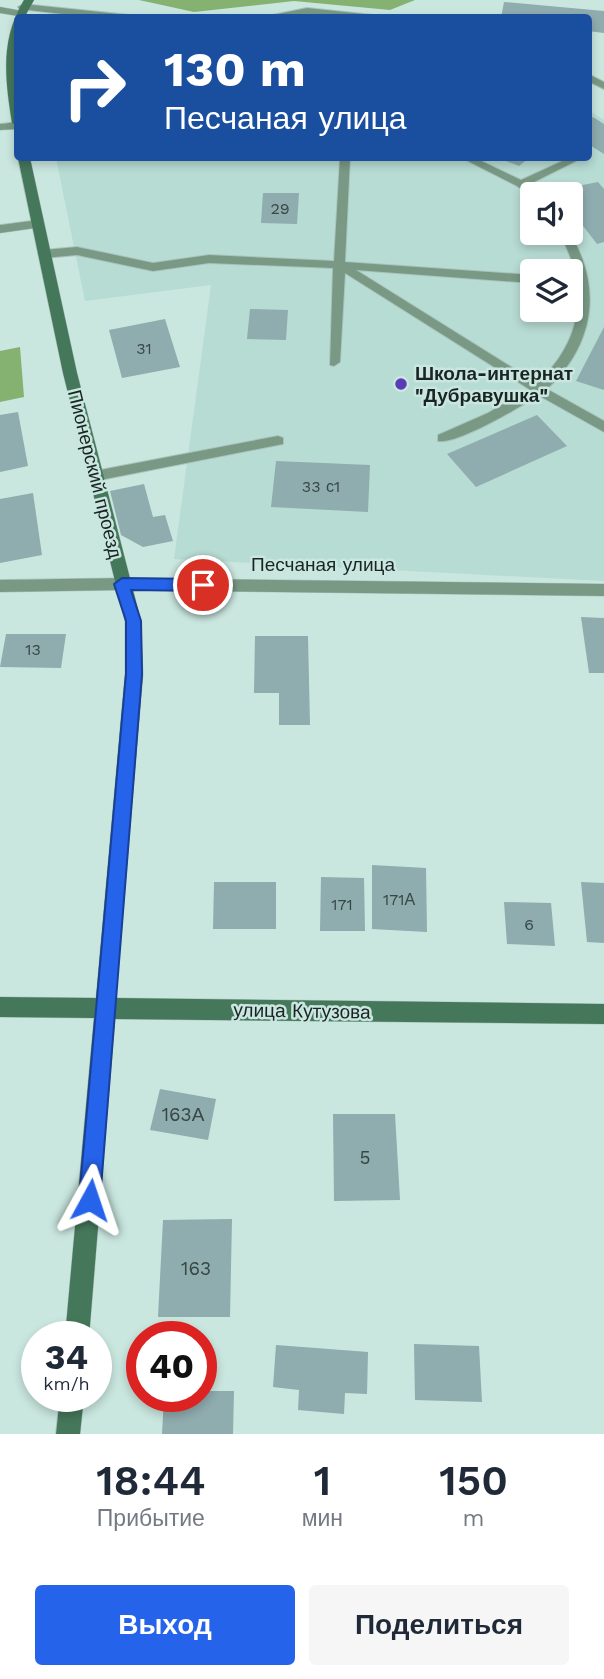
<!DOCTYPE html>
<html lang="ru">
<meta charset="utf-8">
<style>
:root{--surface:#fff;--page:#f6f6f7;--text:#1f2937;--muted:#747a83;--accent:#2563eb}
body{margin:0;font-family:"Work Sans",sans-serif;background:var(--page);color:var(--text);height:100vh;display:flex;flex-direction:column;font-size:26px;white-space:nowrap}
*{box-sizing:border-box;margin:0}
p{font-size:23px;color:var(--muted)}
.icon{flex:none;width:38px;height:38px;fill:none;stroke:currentColor;stroke-width:2;stroke-linecap:round;stroke-linejoin:round}
.map{position:relative;height:1434px;overflow:hidden}
.details{display:flex;flex-direction:column;background:var(--surface);flex:1}
.details>*{flex:none}
.guide{position:absolute;left:14px;top:14px;width:578px;height:147px;border-radius:7px;box-shadow:0 4px 10px #0003;background:#1a4fa0;color:#fff;overflow:hidden}
.controls{position:absolute;left:520px;top:182px;display:grid;gap:14px}
.controls a{display:grid;place-items:center;width:63px;height:63px;border-radius:7px;background:var(--surface);box-shadow:0 4px 10px #0003;font-size:35px}
.speed{position:absolute;left:21px;top:1321px;display:flex;gap:14px;font-size:35px;font-weight:700;text-align:center}
.speed>*{display:grid;place-content:center;width:91px;height:91px;border-radius:50%;background:var(--surface);box-shadow:0 4px 10px #0003;line-height:1}
.speed small{font-size:18px;font-weight:400}
.speed .limit{border:10px solid #d22;background:#fff;color:#111}
.pin{position:absolute;display:grid;place-items:center;width:60px;height:60px;color:#fff;margin:-30px;border:4px solid #fff;border-radius:50%;box-shadow:0 2px 7px #0007}
.me{position:absolute;width:77px;margin:-38px;rotate:5deg;stroke-linejoin:round;filter:drop-shadow(0 0 5px #0008)}
.turn{display:flex;align-items:center;gap:24px;height:147px;padding:0 35px;font-size:32px}
.turn .icon{width:91px;height:91px;stroke-width:2.5}
.turn b{display:block;font-size:49px;line-height:60px}
.eta{display:flex;justify-content:space-evenly;align-items:center;height:119px;text-align:center}
.eta b{font-size:42px;font-weight:600;line-height:49px}
.action{display:flex;gap:14px;margin-top:auto;padding:14px 35px}
.action a{flex:1;height:80px;border-radius:7px;background:var(--accent);color:#fff;font-size:28px;font-weight:600;line-height:80px;text-align:center}
.action a+a{background:var(--page);color:var(--text)}
.map>svg:first-child{display:block}
.built{fill:#b7dcd3;fill-rule:evenodd}
.forest{fill:#85b271}
.building{fill:#8facae}
.lines{fill:none;stroke-linecap:round;stroke-linejoin:round}
.lane-casing{stroke:#aac3bd;stroke-width:2}
.street-casing{stroke:#aac3bd;stroke-width:1}
.secondary-casing{stroke:#aac3bd;stroke-width:1}
.lane{fill:#799985;fill-rule:evenodd}
.street{fill:#799985;fill-rule:evenodd}
.secondary{fill:#45775b;fill-rule:evenodd}
.route{fill:#2563eb;stroke:#184099;stroke-width:2}
.poi-dot{fill:#5a3db6;stroke:#c9e6df;stroke-width:2.5}
.labels{text-anchor:middle;dominant-baseline:central;stroke-width:5;stroke-linejoin:round;paint-order:stroke}
.number-label{font-size:16px;fill:#374746}
.poi-label{font-size:19px;font-weight:bold;fill:#1a2523;stroke:#c9e6df;text-anchor:start}
.street-label{font-size:19px;fill:#1a2523;stroke:#c9e6df}
.near-number-label{font-size:19px;fill:#374746}
</style>
<div class="map">
<svg width="604" height="1434" viewBox="0 0 604 1434">
<rect width="100%" height="100%" fill="#c9e6df"/>
<path class="built" d="M588,110L604,120V581L174,559L211,285L85,301L56,158H588ZM532,194H570V233H532ZM532,271H570V310H532Z"/>
<path class="forest" d="M139,0H415L390,10L294,1L194,12Z
M20,347L24,397L0,402V351Z"/>
<path class="building" d="M504,2L604,11V33L588,31V18H501Z
M593,117L604,124V154L588,144V120Z
M498,158H529L519,166Z
M598,182L604,189V242L597,244L570,209V194H560L557,190Z
M263,193H299L297,224L261,223Z
M250,309L288,310L286,340L247,339Z
M165,319L180,367L122,378L109,330Z
M604,327V390L576,381Z
M18,412L28,466L0,472V415Z
M537,415L567,446L476,487L447,454Z
M276,461L370,465L368,512L271,507Z
M144,484L153,517L165,515L173,541L143,547L121,535L110,491Z
M33,493L42,555L0,563V499Z
M581,617L604,618V673H589Z
M6,634H66L61,668L0,667Z
M255,636H308L310,725H279V693H254Z
M372,865L426,868L427,932L372,929Z
M321,877L364,878L365,931H320Z
M214,882H276V929H213Z
M581,882L604,883V943L587,942Z
M504,902L551,903L555,946L507,944Z
M160,1089L216,1099L208,1140L150,1130Z
M333,1114H395L400,1200L334,1201Z
M232,1219L230,1317H158L163,1220Z
M414,1344L479,1346L482,1402L415,1400Z
M276,1345L368,1352L367,1394L345,1393L344,1414L298,1410L299,1390L273,1387Z
M201,1391H234L233,1434H162L164,1396H201Z"/>
<g class="lines">
<g class="lane-casing">
<path id="lane" d="M23,4L129,15L133,18H97L20,9L18,7Z
M307,8L373,15L377,18L307,14L258,18Z
M588,74L604,82V89L588,81Z
M340,158H350L345,262L532,275V283L356,270L537,383C583,341 590,287 559,233H570C603,289 594,345 547,389L604,421V432L538,395C521,407 456,445 438,441V435L488,413L529,389L345,273L340,362L334,366L330,365L333,268L209,263L153,271L77,255L44,258L38,254L44,250L77,247L153,263L209,255L334,261Z
M462,158H475L521,180L569,158H582L528,185L538,194H532V197L517,186Z
M278,436L283,438V444L95,481L88,476L95,471Z"/>
</g>
<g class="street-casing">
<path id="street" d="M0,7L22,11L23,13L18,16L0,13Z
M18,122V129L0,130V124Z
M38,220L44,224L42,227L0,233V225Z
M122,578L604,584V596L122,590L0,592V580Z"/>
</g>
<g class="secondary-casing">
<path id="secondary" d="M24,0H34L24,18H18V126L12,123C5,78 0,40 24,0Z
M18,158H30L77,373L141,621L143,674L116,998L604,1004V1024L115,1019L89,1337H65L94,1018L0,1017V997L96,998L125,674V621L63,373Z
M60,1396H84L80,1434H56Z"/>
</g>
<use href="#lane" class="lane"/>
<use href="#street" class="street"/>
<use href="#secondary" class="secondary"/>
</g>
<path class="route" d="M122,578L203,579L211,585L203,591L131,590L141,621L142,674L100,1200L97,1207L90,1210L82,1207L79,1200L126,674V621L114,584Z"/>
<circle class="poi-dot" cx="401" cy="384" r="7"/>
<g class="labels">
<g class="number-label">
<text x="280" y="208">29</text>
<text x="144" y="348">31</text>
<text x="321" y="486">33 с1</text>
<text x="33" y="649">13</text>
<text x="399" y="899">171А</text>
<text x="342" y="904">171</text>
<text x="529" y="924">6</text>
</g>
<g class="poi-label">
<text x="415" y="373">Школа-интернат<tspan x="415" dy="22">"Дубравушка"</tspan></text>
</g>
<g class="street-label">
<text transform="translate(95 474) rotate(76)">Пионерский проезд</text>
<text x="323" y="564">Песчаная улица</text>
<text transform="translate(302 1011) rotate(1)">улица Кутузова</text>
</g>
<g class="near-number-label">
<text x="183" y="1114">163А</text>
<text x="365" y="1157">5</text>
<text x="196" y="1268">163</text>
</g>
</g>
</svg>
<div class="controls">
<a><svg class="icon" aria-label="sound" viewBox="0 0 24 24"><path d="M4 9h4l5-4v14l-5-4H4zM17 9q2 3 0 6"/></svg></a>
<a><svg class="icon" aria-label="layers" viewBox="0 0 24 24"><path d="M12 4l9 5-9 5-9-5zM3 14l9 5 9-5"/></svg></a>
</div>
<div class="speed"><div>34<small>km/h</small></div><div class="limit">40</div></div>
<div class="pin" style="left:203px;top:585px;background:#d93025"><svg class="icon" aria-label="arrive" viewBox="0 0 24 24"><path d="M6 21V4h12l-3 4 3 4H6"/></svg></div>
<svg class="me" style="left:90px;top:1200px" viewBox="-20 -20 40 40"><path d="M0-17L14 15 0 8-14 15z" fill="#2563eb" stroke="#fff" stroke-width="4"/></svg>
<div class="guide">
<div class="turn"><svg class="icon" aria-label="right" viewBox="0 0 24 24"><path d="M7 20v-9h11M14 6l5 5-5 5"/></svg><div><b>130 m</b>Песчаная улица</div></div>
</div>
</div>
<section class="details">
<div class="eta">
<div><b>18:44</b><p>Прибытие</p></div>
<div><b>1</b><p>мин</p></div>
<div><b>150</b><p>m</p></div>
</div>
<div class="action"><a>Выход</a><a>Поделиться</a></div>
</section>
